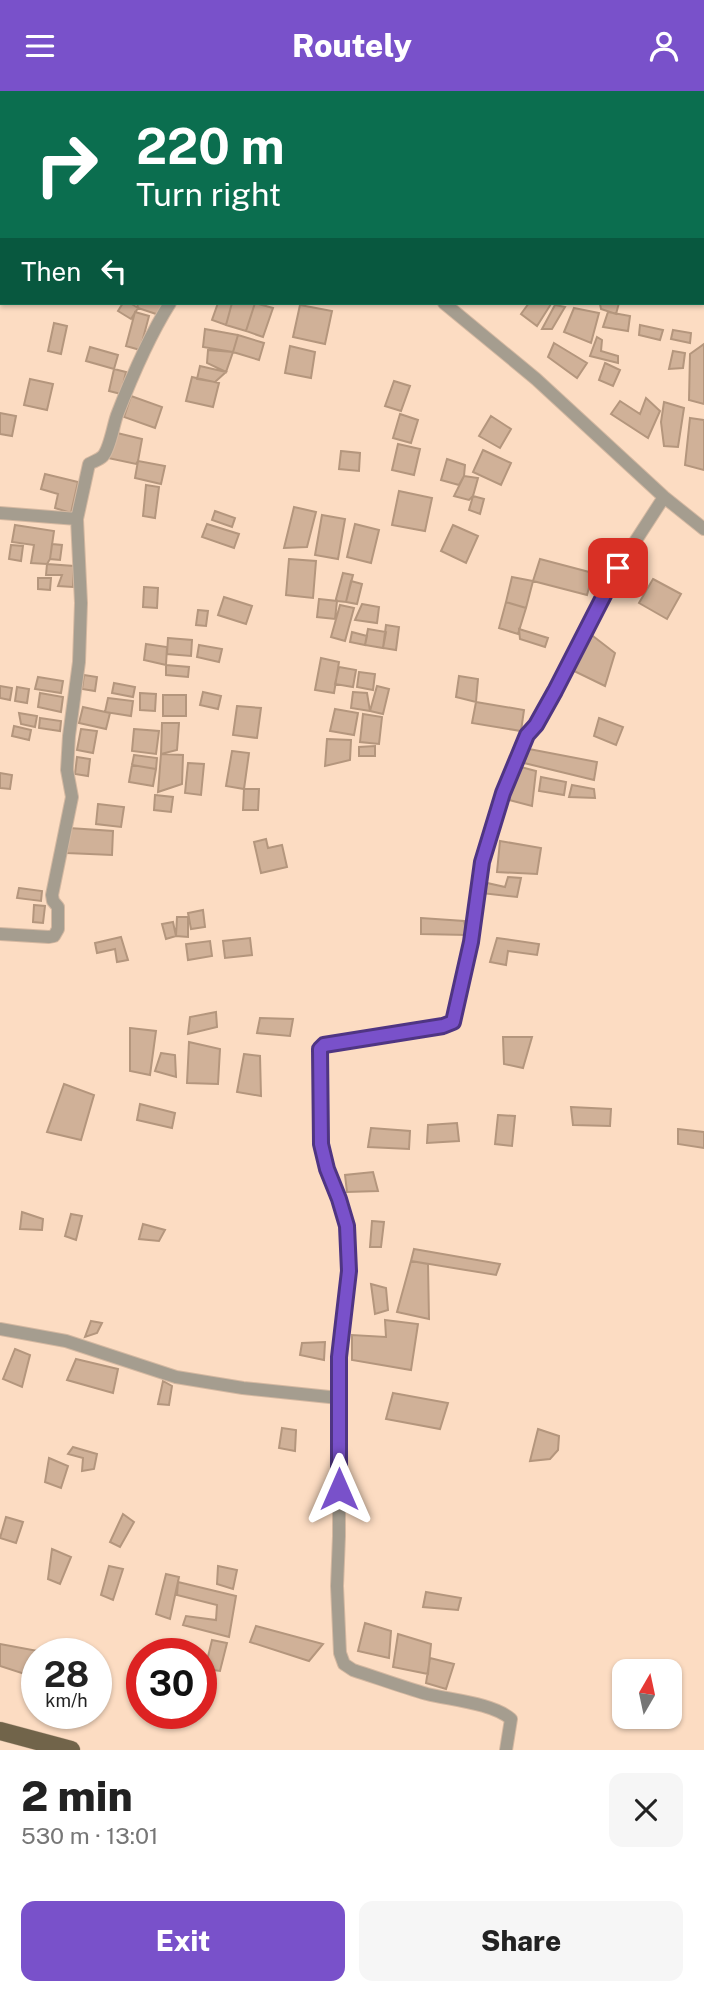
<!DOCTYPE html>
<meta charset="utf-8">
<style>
:root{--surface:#fff;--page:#f6f6f6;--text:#222;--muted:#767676;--accent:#7951ca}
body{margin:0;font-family:"Public Sans",sans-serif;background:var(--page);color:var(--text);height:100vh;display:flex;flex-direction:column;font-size:26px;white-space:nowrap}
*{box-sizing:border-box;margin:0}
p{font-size:23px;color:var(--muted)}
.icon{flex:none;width:38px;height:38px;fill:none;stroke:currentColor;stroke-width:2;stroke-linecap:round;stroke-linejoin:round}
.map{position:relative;height:1659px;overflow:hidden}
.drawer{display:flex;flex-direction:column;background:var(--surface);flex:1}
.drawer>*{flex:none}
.hud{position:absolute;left:0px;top:0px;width:705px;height:214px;box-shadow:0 2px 5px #0004;background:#0b6e4f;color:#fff;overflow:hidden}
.needle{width:46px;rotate:9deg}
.tools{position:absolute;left:612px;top:1568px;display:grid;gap:14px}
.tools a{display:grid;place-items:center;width:70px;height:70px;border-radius:14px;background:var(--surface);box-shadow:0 2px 5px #0004;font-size:35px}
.speed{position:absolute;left:21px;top:1547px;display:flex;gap:14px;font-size:35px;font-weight:700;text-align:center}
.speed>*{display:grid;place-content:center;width:91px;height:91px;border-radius:50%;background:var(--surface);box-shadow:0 2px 5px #0004;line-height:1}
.speed small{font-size:18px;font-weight:400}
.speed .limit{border:10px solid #d22;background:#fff;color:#111}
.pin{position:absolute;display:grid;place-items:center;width:60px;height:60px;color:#fff;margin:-30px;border-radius:14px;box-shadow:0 4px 10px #0006}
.me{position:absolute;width:77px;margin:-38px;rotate:0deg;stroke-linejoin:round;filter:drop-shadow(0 0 5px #0008)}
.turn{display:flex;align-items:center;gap:24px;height:147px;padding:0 21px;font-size:32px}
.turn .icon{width:91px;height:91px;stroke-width:2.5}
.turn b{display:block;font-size:49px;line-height:60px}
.then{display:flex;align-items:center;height:66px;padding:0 21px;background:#0003;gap:14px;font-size:26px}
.round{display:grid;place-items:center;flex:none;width:74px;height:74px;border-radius:14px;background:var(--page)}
.head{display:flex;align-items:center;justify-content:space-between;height:119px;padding:0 21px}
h1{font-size:42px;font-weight:800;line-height:52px}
.button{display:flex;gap:14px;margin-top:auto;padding:14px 21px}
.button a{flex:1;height:80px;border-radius:14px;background:var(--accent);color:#fff;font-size:28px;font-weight:800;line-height:80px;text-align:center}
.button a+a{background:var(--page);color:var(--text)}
header{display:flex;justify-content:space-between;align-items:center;height:91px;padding:0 21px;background:var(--accent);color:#fff;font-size:32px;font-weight:800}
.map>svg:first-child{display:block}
.building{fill:#d0b198;stroke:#b4967d;stroke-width:2}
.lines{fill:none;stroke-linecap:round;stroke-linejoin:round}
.street-casing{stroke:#d4b8a1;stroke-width:14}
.primary-casing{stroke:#d4b8a1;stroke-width:19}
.street{stroke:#a59d8f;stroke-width:12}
.primary{stroke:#71644a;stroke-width:18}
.rail{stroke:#796555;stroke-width:4.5;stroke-dasharray:9 9;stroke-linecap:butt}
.route-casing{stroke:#4f3583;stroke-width:18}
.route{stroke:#7951ca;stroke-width:12}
</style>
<header><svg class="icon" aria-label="menu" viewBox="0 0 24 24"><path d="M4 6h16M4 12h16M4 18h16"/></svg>Routely<svg class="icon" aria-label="person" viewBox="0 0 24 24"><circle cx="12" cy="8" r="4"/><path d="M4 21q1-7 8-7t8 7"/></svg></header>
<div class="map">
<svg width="704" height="1659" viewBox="0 0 704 1659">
<rect width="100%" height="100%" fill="#fcdcc2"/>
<path class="building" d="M123,212H130L138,217L131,228L118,220Z
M137,212H163L159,224L138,217Z
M218,212H232L226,234L212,229Z
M232,212H255L246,240L226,234Z
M255,212L273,217L263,246L246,240Z
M529,212L551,213L537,235L521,223Z
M614,212H619L616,223L601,218L600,213Z
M300,214L332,220L325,253L293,246Z
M555,214L565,216L552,238H542Z
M574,217L599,222L591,252L564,241Z
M135,221L149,225L140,259L126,255Z
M608,221L630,225L628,240L603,236Z
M54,232L67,235L61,263L48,260Z
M640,234L663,239L660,249L639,244Z
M205,238L238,244L233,261L203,256Z
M673,239L691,242L690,252L671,248Z
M238,244L264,252L259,269L233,261Z
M597,246L602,249L601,260L618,265V272L590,265Z
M554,252L587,272L577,287L548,266Z
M704,253V313L689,309L690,263Z
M290,255L315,261L311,287L285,282Z
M90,256L118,264L114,278L86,270Z
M208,259L233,261L226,281L207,272Z
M673,260L685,262L683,277L669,278Z
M605,272L620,279L613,295L599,289Z
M200,275L226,281L215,291L197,288Z
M114,278L126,281L121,303L109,300Z
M192,286L219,292L213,316L186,310Z
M30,288L53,293L47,319L24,314Z
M394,290L410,295L401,320L385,315Z
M131,305L162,316L155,337L124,326Z
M646,307L660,320L648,347L611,323L620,310L640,323Z
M664,311L684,317L678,356L664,355L661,331Z
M0,322L16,325L12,345L0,343Z
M400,323L418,329L411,352L393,347Z
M491,325L511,338L500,357L479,345Z
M690,327L704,329V379L685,374Z
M113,341L142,348L138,370L136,373L108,367Z
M398,353L420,358L414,384L392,379Z
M483,359L511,372L501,394L473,381Z
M341,360L360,362L359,380L339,378Z
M447,368L465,374L464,385L459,394L441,389Z
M138,370L165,375L161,393L135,387Z
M45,383L78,391L71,422L55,417L58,403L41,398Z
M464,385L478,387L473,405L469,409L454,405Z
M146,394L159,396L155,427L143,425Z
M399,400L432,407L425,440L392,434Z
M473,405L484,408L480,423L469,419Z
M294,416L316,421L307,456L284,457Z
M215,420L235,427L232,436L212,429Z
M322,424L345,428L338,468L315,464Z
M207,433L239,443L234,457L202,446Z
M355,433L379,439L371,472L347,466Z
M15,434L54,440L50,468L47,473L31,472L34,454L12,451Z
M453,434L478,445L466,472L441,460Z
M52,453L62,454L60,469L50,468Z
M11,454L23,455L21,470L9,468Z
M289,468L316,470L313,507L286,504Z
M540,468L593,482L587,504L533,490Z
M47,473L74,475L73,496L58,495L62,484H46Z
M343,482L353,484L346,511L337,510L336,508Z
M512,486L533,490L526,517L506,511Z
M38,487H51L50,499L38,498Z
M653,488L681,503L667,528L639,512Z
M351,490L362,493L357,513L346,511Z
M144,496L158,497L157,517L143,516Z
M224,506L252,515L246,533L218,524Z
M319,508L337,510L335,528L317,526Z
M506,511L526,517L518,543L499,537Z
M362,513L379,516L377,532L355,529Z
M340,514L354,517L345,550L331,546Z
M198,519L208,520L206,535L196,534Z
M386,534L399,536L396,559L383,557Z
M368,538L386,541L383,557L365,554Z
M519,538L548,547L545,556L520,548Z
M352,541L367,545L365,554L350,551Z
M589,542L615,562L605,595L574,580Z
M168,547L192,549L191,565L167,563Z
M146,553L167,556L166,574L144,569Z
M199,554L222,558L219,571L197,566Z
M321,567L339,571L334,602L315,599Z
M166,574L189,576L188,586L166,584Z
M339,576L356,579L353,596L335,593Z
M359,581L375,583L373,599L357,596Z
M84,584L97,586L95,600L82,598Z
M459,585L478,588L476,611L456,606Z
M38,586L63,590L61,602L35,598Z
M114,592L135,596L133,606L112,602Z
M0,595L12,597L10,609L0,607Z
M377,595L389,598L383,623L370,620Z
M17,596L29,598L27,612L15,610Z
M203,601L221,605L218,618L200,614Z
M353,601L367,602L370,620L351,617Z
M40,602L63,606L61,621L38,616Z
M140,602L156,603L155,620L140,619Z
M163,604H186V625H163Z
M108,607L133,610L131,625L105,621Z
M476,611L524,619L521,640L472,632Z
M237,615L261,617L257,647L233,644Z
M83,616L110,622L106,638L79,632Z
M335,618L358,622L354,644L330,640Z
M19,622L37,625L35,636L21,633Z
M363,623L382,626L379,653L360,651Z
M40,627L61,630L60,640L39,637Z
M599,627L623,636L616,654L594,645Z
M162,632H179L177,659L161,663Z
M14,635L31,639L29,649L12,645Z
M81,638L97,640L93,662L77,659Z
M134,638L159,640L156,663L132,660Z
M327,648L351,649L350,669L325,675Z
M375,655V665H359V656Z
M529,658L597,671L594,689L524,672Z
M232,660L249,662L244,698L226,695Z
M161,663L183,664L182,693L158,701Z
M134,664L157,667L156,678L132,674Z
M77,666L90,668L88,685L75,683Z
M188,672L204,673L201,704L185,702Z
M132,674L156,678L153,695L129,691Z
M517,675L536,680L532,715L509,709Z
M0,682L12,684L10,698L0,697Z
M541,686L566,691L564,704L539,700Z
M572,694L594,698L595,707L569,706Z
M244,698H259L258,719H243Z
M155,704L173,706L171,721L154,719Z
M98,713L124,716L121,736L96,733Z
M69,737L113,740L112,764L67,762Z
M266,748L268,757L282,754L287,776L261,782L254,751Z
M500,750L541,757L537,783L497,781Z
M508,786L521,787L517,806L481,802L487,792L505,796Z
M19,797L42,800L41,810L17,807Z
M34,814L45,815L43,832L33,831Z
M203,819L205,836L191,838L188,822Z
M177,826H188V846L176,845Z
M421,827L464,830L467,844L421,843Z
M173,831L176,845L166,848L162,833Z
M121,846L128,869L117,871L115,858L97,862L95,852Z
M250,847L252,864L225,867L223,850Z
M497,847L539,853L537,864L508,860L506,874L490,871Z
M210,850L212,865L188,869L186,853Z
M216,921L217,936L188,943L190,926Z
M260,927L293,928L290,945L257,942Z
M130,937L156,940L150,984L130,980Z
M503,946H532L523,977L504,973Z
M189,951L220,958L218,993L187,992Z
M161,962L175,964L176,986L155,980Z
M244,963L260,965L261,1005L237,1001Z
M64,993L94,1004L81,1049L47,1041Z
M140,1013L175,1022L172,1037L137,1029Z
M571,1016L611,1018L610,1035L573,1034Z
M498,1024L515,1025L512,1055L495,1053Z
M457,1032L459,1050L427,1052L428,1034Z
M371,1037L410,1040L409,1058L368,1056Z
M678,1038L704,1041V1057L678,1053Z
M373,1081L378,1100L347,1101L345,1084Z
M22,1121L43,1128L42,1139L20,1138Z
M71,1123L82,1125L76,1149L65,1145Z
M372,1130L384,1131L381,1156H370Z
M143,1133L165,1139L159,1150L139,1148Z
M414,1158L500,1173L496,1184L411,1170Z
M411,1170L428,1173L429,1228L397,1221Z
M371,1193L386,1197L388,1219L375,1223Z
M385,1229L418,1233L411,1279L352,1269V1244L386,1246Z
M91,1230L102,1232L97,1242L85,1246Z
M325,1251L324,1269L300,1264L302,1252Z
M15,1258L30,1264L22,1296L3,1288Z
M76,1268L118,1278L113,1302L67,1289Z
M163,1290L172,1295L169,1314L158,1313Z
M393,1302L448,1312L440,1338L386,1328Z
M282,1337L296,1339L295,1360L279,1357Z
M538,1338L559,1345L558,1359L550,1368L530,1370Z
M73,1356L97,1363L94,1378L82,1380L83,1367L68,1363Z
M49,1367L68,1375L61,1397L45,1391Z
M123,1423L134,1431L120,1456L110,1451Z
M6,1426L23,1431L16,1452L0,1447Z
M52,1458L71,1466L60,1493L48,1488Z
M109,1475L123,1478L113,1509L101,1504Z
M218,1475L237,1479L233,1498L217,1493Z
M166,1483L179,1486L170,1528L156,1523Z
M178,1491L236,1505L229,1546L183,1534L186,1525L216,1529L217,1514L177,1504Z
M426,1501L461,1507L458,1519L423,1516Z
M365,1532L391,1540L389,1567L358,1560Z
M256,1535L323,1553L309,1570L250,1551Z
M398,1543L431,1553L428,1583L393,1576Z
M212,1549L227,1552L220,1580L205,1578Z
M0,1553L43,1561L42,1563H37V1577L34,1586L0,1575Z
M430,1567L454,1573L446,1598L426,1592Z"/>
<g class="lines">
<g class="street-casing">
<path id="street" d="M325,0L328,2
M0,18L2,19
M444,212L536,288L664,406L704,438
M0,422L77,428
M0,843L49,846L54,845L58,838V816L53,810L52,804L72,706L67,679L69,645L79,571L81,512L77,428L89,373C94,370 99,369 103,365C110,357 113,335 117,324C132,285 148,247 170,212
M0,1238L66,1250L176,1286L243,1297L339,1307
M506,1659L511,1628C492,1612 451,1609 427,1603C402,1596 378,1587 353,1579L344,1573L340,1562L337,1495L339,1445V1266L349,1180L347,1135L339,1108L327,1078L321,1053L320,958L324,955L443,935L452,931L471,851L482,771L503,702L527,644L536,634L564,583L618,477L664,406"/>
</g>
<g class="primary-casing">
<path id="primary" d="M0,1640L71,1659"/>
</g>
<use href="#street" class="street"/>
<use href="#primary" class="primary"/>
<path class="rail" d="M48,0L57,2"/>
</g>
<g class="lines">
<g class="route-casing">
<path id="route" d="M339,1398V1266L349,1180L347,1135L339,1108L327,1078L321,1053L320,958L324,954L443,935L453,931L471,851L482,771L503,702L527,644L536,634L555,600L618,477"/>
</g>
<use href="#route" class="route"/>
</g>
</svg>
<div class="tools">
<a><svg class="needle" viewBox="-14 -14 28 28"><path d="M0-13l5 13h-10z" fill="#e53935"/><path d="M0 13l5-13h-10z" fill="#767676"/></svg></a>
</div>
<div class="speed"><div>28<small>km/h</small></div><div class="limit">30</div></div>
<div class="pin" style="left:618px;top:477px;background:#d93025"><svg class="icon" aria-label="arrive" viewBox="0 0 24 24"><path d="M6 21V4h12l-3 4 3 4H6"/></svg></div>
<svg class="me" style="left:339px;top:1398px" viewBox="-20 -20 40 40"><path d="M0-17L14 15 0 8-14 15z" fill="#7951ca" stroke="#fff" stroke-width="4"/></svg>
<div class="hud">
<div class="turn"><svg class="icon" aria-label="right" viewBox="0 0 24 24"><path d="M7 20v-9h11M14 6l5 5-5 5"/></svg><div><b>220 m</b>Turn right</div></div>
<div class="then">Then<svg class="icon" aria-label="left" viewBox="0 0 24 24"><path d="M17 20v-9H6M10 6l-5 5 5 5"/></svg></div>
</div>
</div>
<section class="drawer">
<div class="head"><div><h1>2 min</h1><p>530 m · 13:01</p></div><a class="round"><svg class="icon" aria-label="close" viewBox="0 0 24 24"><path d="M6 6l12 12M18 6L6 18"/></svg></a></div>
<div class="button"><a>Exit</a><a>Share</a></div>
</section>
